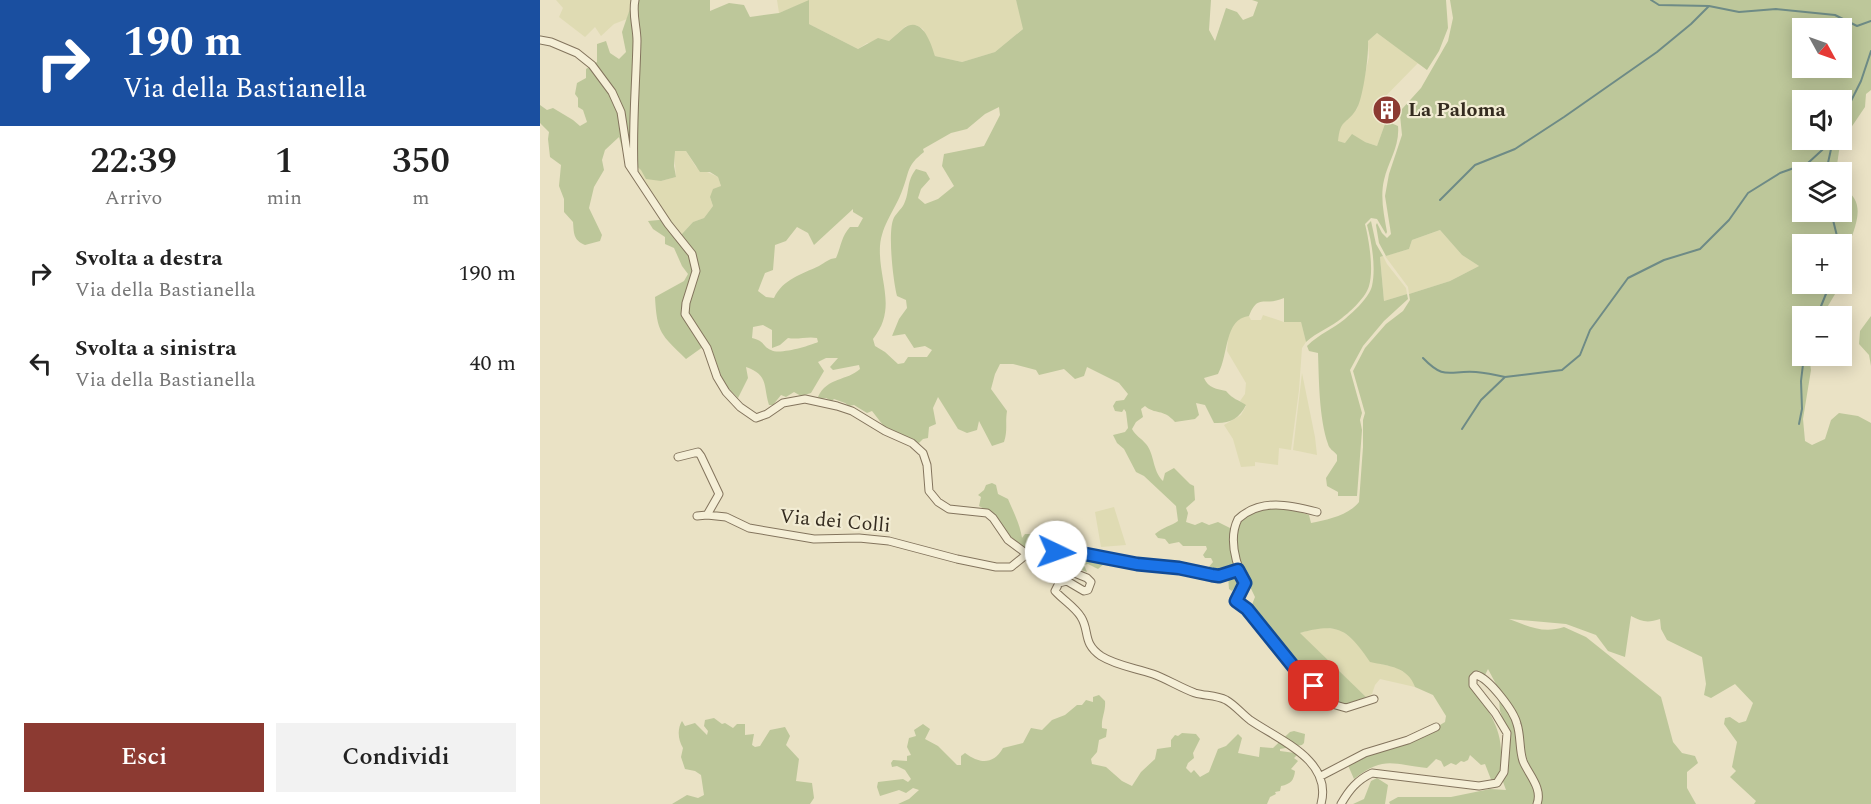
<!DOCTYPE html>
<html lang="it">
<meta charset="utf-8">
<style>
:root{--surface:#fff;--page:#f2f2f2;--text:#222;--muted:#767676;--accent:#8c3a32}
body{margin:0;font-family:Spectral,serif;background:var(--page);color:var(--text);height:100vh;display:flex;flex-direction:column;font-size:22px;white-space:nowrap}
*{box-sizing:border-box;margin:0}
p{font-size:20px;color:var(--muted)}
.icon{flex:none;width:33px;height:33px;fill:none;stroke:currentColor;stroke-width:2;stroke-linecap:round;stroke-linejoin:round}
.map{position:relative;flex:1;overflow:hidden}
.drawer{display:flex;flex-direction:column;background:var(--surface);width:540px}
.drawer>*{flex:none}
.hud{background:#1a4fa0;color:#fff;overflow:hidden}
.needle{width:39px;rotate:130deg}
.controls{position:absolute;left:1252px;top:18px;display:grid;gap:12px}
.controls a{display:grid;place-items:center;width:60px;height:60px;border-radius:0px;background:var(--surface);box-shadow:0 3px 15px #0003;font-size:30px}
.pin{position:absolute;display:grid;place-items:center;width:51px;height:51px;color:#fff;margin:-26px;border-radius:12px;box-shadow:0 3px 9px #0006}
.me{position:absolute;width:66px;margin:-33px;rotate:93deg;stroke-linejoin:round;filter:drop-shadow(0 0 4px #0008)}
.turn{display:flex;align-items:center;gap:21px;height:126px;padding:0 24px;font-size:27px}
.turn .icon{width:78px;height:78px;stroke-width:2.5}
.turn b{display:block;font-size:42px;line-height:51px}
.eta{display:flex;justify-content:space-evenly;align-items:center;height:102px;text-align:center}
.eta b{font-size:36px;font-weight:600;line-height:42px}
.primary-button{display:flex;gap:12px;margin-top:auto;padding:12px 24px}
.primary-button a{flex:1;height:69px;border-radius:0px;background:var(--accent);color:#fff;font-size:24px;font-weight:600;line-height:69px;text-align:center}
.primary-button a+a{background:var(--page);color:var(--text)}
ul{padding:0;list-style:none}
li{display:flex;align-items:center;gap:18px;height:90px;padding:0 24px}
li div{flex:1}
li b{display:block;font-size:22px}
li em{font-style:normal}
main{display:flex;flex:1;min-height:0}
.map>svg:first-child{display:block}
.farmland{fill:#dfdbb3}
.green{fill:#bdc79a;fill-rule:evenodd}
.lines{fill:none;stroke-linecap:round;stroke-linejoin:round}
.stream{stroke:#6e8b86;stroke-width:2}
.minor-casing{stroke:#83745d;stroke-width:9}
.minor{stroke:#f5efd7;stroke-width:7}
.route-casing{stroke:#114b97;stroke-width:15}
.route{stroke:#1a73e8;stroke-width:10}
.labels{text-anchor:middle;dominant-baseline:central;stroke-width:4.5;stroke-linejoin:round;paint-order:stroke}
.poi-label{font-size:20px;font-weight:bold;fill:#342b1f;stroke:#f2ecd3;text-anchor:start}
.street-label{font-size:20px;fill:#342b1f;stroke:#f2ecd3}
</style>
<main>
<section class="drawer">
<div class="hud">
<div class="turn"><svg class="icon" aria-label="right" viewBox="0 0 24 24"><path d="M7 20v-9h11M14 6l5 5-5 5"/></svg><div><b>190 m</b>Via della Bastianella</div></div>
</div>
<div class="eta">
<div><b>22:39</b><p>Arrivo</p></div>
<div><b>1</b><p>min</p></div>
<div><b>350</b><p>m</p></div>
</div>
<ul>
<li><svg class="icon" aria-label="right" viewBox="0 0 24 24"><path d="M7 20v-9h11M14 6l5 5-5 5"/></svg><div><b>Svolta a destra</b><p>Via della Bastianella</p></div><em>190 m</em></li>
<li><svg class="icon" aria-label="left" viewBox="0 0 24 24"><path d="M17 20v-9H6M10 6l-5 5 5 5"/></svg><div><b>Svolta a sinistra</b><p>Via della Bastianella</p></div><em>40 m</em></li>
</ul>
<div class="primary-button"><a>Esci</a><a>Condividi</a></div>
</section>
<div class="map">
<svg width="1331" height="804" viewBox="0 0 1331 804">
<rect width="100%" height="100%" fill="#eae2c5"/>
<path class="farmland" d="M16,0H93L87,19L74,24L61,36L55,27L45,37L19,17L23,8Z
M237,0H476L484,28L455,52L422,62L395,56L383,29L376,25L366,26L349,41L327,43L318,49L269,24V1L239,13Z
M837,33L878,63L836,106L846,121L837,146L825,142L805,143L797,141L800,126L817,109L829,57L828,41Z
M134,151H146L156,167L178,177L181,186L170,197L173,206L164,218L153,222L141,235L104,183L96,166L121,181L136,177Z
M900,230L922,255L939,266L910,281L869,294L868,287L845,256L869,249L872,240Z
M843,256L847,264L866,288L867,294L844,301L840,257Z
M723,315L744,322H761L766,342L762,348L759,390L751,450L739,448L738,465L715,462V466L701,467L693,439L684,425L701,415L706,406L700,401L705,394L706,383L687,351L688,338L692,326L701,317L709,316L711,320H721Z
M762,373L775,437L777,455L753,450Z
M574,507L586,545L561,547L555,512Z
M781,627L800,630L815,640L830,661L857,668L872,677L875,687L840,679L835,685L832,694L826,697L759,633Z"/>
<path class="green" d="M93,0H170V11L189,3L204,5L210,17L239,13L269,0V24L318,49L338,38L349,41C354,37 359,32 364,28C382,15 391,43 395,56L422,62L455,52L483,29L476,0H671L669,30L675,41L686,8L697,12L703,20L713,16L718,2L712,0H906L908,28L899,51L887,70L837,33L828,41C829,55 823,100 816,110C806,125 800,119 798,141L805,143L812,134L825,142L837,146L846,121L858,126C860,146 848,162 844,180C840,197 844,215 847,232L846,234L837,219L831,218L825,224C829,240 834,270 829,286C826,297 811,311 802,318C791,327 777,332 766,342L761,322H744V298C724,307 718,293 709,316C684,319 689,354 678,374L664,378C668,388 677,389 686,391C694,400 697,399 706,405C699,419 689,424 674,423L665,405L656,403L659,415L655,419L635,422C623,408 615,415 605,406L601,409L603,417L596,422L592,429C596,436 601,438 606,444C615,455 612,470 623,481L625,473L634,468L650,484L654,486L655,500L646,508L648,513L646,522L655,525L662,522L669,525L678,522L692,529C692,547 693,563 700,580L692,591L689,589L688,576L682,570L673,571L668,568L673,562L671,558H665L663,555L667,549L666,546H643L639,542L629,544L625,539L618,538L615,534C623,527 631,526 638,521L636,506L604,476L596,472L584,449L577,443L573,435L585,432L588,428L586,412L584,409L582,412L575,411L573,406L576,401L584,400L588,394L579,383L547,367L544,376L535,379L524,369L499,375L496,370L473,364H460L455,374L451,389L467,411C465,423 468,430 464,442L452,446L439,421L437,430L427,433L418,429L398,397L393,408L396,424L389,427L388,438L383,439L379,443L346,429L332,411L327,413L314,405L309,406L305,403L294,399L292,401L286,398L281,399L278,397C287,377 307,381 320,369L319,365L293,370L290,367L298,358H286L278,362L284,371L271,393L261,396L254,392L246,397L241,395L233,405H229C223,386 229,375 206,367L208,378L198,398L184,384L172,350L167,344L146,359C121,334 117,334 115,297L144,281L148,274L142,266L134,248L125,244V237L113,229L108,221L130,219L141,235L153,222L164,218L173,206L170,197L173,189L181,186L178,177L170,172H160L146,151H135L134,166L136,177L121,181L106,179L101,170L84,155L79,137L65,150L62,160L64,170L54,187L49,208L62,235L60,241L45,245C33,240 34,233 33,222L24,212V199L19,186L21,165L10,157L8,139L9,132L0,123V105L7,110L13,108L33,120L40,126L47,122L43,110L38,107V98L35,94L37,83L46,78V69L57,62V44L66,41L70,53L79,59L86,52L82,32ZM459,107L460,115L444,146L404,154L402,166L414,186L398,199L385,204L378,198L381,189L390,179L386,172L376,169C366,182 370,192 364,204C361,210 355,214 353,220C348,235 353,280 357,296L366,300L367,308L359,319L352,336L365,334L374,348L385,346L392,350L387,357H368L364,363L358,364L345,352L335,346L333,339C358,308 338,280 340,246C342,224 355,210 362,191C370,171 366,166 384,152L383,149L411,133L427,129L445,114ZM313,209V212L323,218L318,227H310C301,237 301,247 296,258C288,259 286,262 279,266C262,274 243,279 234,298L226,297L218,291L225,273L233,270L235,245L246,241L257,227L268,233L274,245ZM223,325L232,330V348L240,345L248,338C258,340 267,336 277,338L278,342C269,346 239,355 231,350C222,346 225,341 212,338L213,327Z
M910,0H1331V90L1326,94L1325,107L1300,144L1296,172H1263V212H1302V187C1331,204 1312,230 1306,255C1304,265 1307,273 1302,282V244H1263V284H1301L1282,316H1263V356H1269L1271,370L1263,419L1265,441L1272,445L1285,439L1291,420L1299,413L1318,416L1331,423V804H1214L1216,801L1190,777L1196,771L1192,767L1197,742L1184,724L1185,718L1190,717L1199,723L1206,721L1213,703L1195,684L1171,698L1164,695L1166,684L1162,657L1127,640L1121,629L1120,619C1108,623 1102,622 1091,616L1085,657L1068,651L1056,635L1026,624L969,619C988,626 1003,634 1024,627L1046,637L1121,697L1133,742L1142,753L1155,756L1158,763L1147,772V788L1156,804H850L849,802L858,797H911L950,789L966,790L962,779L952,782L945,764L941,765L930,755L928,760L924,762L921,761L916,765L911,763L904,767L901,761L896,759L887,768C853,765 845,755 814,779L807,763L895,728L905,722L906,716L893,695L875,687C868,667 849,666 830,662C808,630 799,622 760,633L826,697L805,706L794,703L751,660L711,607L715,597C700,565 696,559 697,524L710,513L741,506L769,515L771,523C787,520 809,515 819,502L823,447V420L825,413L813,371L825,348L846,324L863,311L870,300L869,294L910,281L939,266L922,255L900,230L872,240L869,249L846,256L839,243L836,225L837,223L842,233L847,238L851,234L845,196L849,174L862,135L860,115L862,109L881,88L908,41L913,18ZM1263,28H1302V68H1263ZM1263,100H1302V140H1263ZM948,669L958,688L960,711L970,740L966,761L961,759C963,727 947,709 930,683L933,674L945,675Z
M831,221L836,244L843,256L840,257L844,301L867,294L868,299L844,321L823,346L810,370L822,413L820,420L822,430L817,496H798V492L787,486L786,478L797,461V455C794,451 789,449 788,444C779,418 779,380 778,353L769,351L767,346C779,334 793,329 805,319C814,311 829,298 832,286C836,268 832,243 827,225Z
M1331,316V366L1329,355L1319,344L1320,331Z
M452,483L456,485L458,494L468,499C473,511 480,524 482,538L485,534H491L494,545C516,545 528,539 546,555V549L555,550L558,556L565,560V563L558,569L548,564L544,565L547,572L531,566V559L528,556L524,565L521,563V556L516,555V562H514L506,556H495L493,562L489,563L483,559L482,545C467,540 461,525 447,518L448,511L439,506L441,497L438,495L444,490L446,485Z
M559,695L565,701C566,711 561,718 562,728L567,729L566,737L559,740L557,752L551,759L552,764L566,767L582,781L592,786L601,772L615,759L617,749L631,747V740L635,735L638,736L642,733L656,734L660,739L653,753L654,758L648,763L646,768L651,773L654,770L660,777L669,772L678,749L686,746L698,734L702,738L698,753L719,757L720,747L733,748L750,732L754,731L765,734L764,743L762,745L740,749V751L755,753L757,755L754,758L758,761L751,769L755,771C754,780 751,784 741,786L740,791L735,792L736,794L730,797L727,804H358L369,799L379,790L373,788L366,793L359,790L340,796L337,787L338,782L363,779L368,782L371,779L365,770L357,766L352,767L351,763L353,760L367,761V756L371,755L367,747L369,738L376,736L374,730L383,724L390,729L385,739L398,746L417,765H421V756L425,753C440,764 453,765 463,748L483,743L491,728L502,730L512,720L525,715L537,705H542L546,700L553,702V697Z
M174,718L182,724L185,723L193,728L197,724H205V735L214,734L212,745L215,747L220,746L230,730L245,727L250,736L246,745L259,759L256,781L272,783L274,798L270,804H132L147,795L158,798L164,795L161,775L155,771L145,769L141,757L143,748C138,740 137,729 142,721L145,726L155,723L167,735L168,731L164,726L165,720Z
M837,778L848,785L845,804H813L824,799L831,781Z"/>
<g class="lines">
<path class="stream" d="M1111,0L1119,5L1169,6
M1302,119L1321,81L1331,51
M1286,172L1293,140
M900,200L935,165L975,149L1024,117L1117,52L1151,24L1169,6L1199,12L1236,9L1295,15L1317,26L1331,21
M1291,212L1299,244
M1277,316L1290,284
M883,358C905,381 909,370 936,372C946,373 956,375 965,377
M1259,424L1262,409L1261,381L1264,356
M922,429L941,400L965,377L1022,370L1040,355L1050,330L1088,278L1124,260L1160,249L1189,220L1208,193L1240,173L1268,163L1293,140"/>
<g class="minor-casing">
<path id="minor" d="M0,40L11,42L37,53L52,65L72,92L81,112L89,165L128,224L152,254L156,271L146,303L145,314L167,348L177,377L186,392L200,407L216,418L227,414L243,403L265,399L297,406L312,411L345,431L372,443L383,453L387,465L389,491L398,502L409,509L447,513L453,518L468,540L487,554L547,578L551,582L548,590L544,591L527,581L519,583L515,591C523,600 535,607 541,617C550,631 542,643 561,656C577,666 596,668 613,674C627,679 641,688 655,693C665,696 676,695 686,700C695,705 702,714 710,720C739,740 793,760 781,804
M94,171C92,127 96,85 97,41C97,27 92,14 95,0
M138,457L158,452L161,456L179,494L167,515
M777,512C750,505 721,498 698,519C688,539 696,564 705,583L696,601L707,609L757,671L792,704L806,708L834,699
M157,516L167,515L186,517L209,528L274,539L319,538L349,541L417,559L456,567H471L487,554
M494,554L535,552L679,576L698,570
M781,776L825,753L868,740L896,727
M801,804C809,790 817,780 832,773L939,786L957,783L964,772L967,733L955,713L933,685V678L936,675C949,678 974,711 977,724C981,736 979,749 983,761C988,774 1003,788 997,804"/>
</g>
<use href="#minor" class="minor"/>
</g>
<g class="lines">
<g class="route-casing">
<path id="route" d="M516,552H535L597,564L639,568L672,575L679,576L698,570L705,583L696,601L707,609L757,671L774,686"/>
</g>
<use href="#route" class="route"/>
</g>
<defs>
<g id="building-disc" transform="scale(1.5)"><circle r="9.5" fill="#8c3a32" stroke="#f2ecd3"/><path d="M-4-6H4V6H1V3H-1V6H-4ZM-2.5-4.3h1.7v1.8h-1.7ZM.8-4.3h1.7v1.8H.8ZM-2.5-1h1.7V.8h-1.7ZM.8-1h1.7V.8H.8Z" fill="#fff"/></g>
</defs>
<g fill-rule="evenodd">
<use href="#building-disc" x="847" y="110"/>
</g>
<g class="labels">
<g class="poi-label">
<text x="868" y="110">La Paloma</text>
</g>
<g class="street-label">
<text transform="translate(295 521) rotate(5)">Via dei Colli</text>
</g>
</g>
</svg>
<div class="controls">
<a><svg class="needle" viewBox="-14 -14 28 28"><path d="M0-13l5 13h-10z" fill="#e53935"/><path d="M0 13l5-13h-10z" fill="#767676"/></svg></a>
<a><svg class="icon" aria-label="sound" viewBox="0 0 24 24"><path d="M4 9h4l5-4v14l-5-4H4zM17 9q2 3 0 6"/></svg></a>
<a><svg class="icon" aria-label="layers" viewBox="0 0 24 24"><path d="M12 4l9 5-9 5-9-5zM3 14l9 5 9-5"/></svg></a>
<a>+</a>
<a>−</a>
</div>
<div class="pin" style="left:774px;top:686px;background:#d93025"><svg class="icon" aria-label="arrive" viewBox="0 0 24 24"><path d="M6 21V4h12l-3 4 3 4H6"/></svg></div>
<svg class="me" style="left:516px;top:552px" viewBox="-20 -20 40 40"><circle r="19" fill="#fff"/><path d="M0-13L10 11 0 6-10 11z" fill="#1a73e8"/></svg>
</div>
</main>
